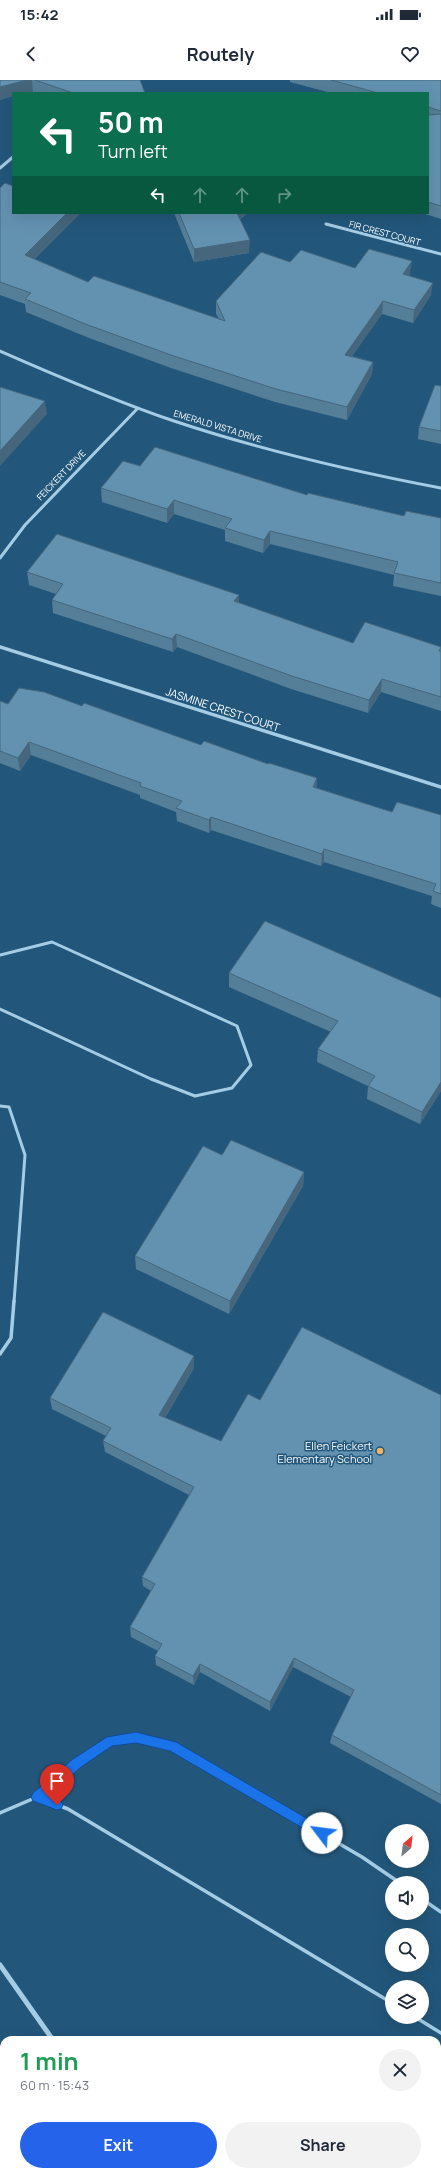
<!DOCTYPE html>
<meta charset="utf-8">
<style>
:root{--surface:#fff;--page:#f2f2f3;--text:#1f2937;--muted:#747a83;--accent:#2563eb}
body{margin:0;font-family:Manrope,sans-serif;background:var(--page);color:var(--text);height:100vh;display:flex;flex-direction:column;font-size:15px;white-space:nowrap}
*{box-sizing:border-box;margin:0}
p{font-size:13px;color:var(--muted)}
.icon{flex:none;width:22px;height:22px;fill:none;stroke:currentColor;stroke-width:2;stroke-linecap:round;stroke-linejoin:round}
.map{position:relative;flex:1;overflow:hidden}
.side{position:absolute;left:0px;top:1956px;width:441px;height:140px;display:flex;flex-direction:column;background:var(--surface);border-radius:12px 12px 0 0;box-shadow:0 4px 16px #0002}
.side>*{flex:none}
.hud{position:absolute;left:12px;top:12px;width:417px;height:122px;border-radius:0px;box-shadow:0 4px 16px #0002;background:#0b6e4f;color:#fff;overflow:hidden}
.needle{width:26px;rotate:28deg}
.buttons{position:absolute;left:385px;top:1744px;display:grid;gap:8px}
.buttons a{display:grid;place-items:center;width:44px;height:44px;border-radius:50%;background:var(--surface);box-shadow:0 4px 16px #0002;font-size:20px}
.pin{position:absolute;display:grid;place-items:center;width:34px;height:34px;color:#fff;margin:-41px -17px;border-radius:50% 50% 50% 0;rotate:-45deg;box-shadow:0 0 4px #0007}
.pin .icon{rotate:45deg}
.me{position:absolute;width:44px;margin:-22px;rotate:300deg;stroke-linejoin:round;filter:drop-shadow(0 0 3px #0008)}
.turn{display:flex;align-items:center;gap:14px;height:84px;padding:0 20px;font-size:18px}
.turn .icon{width:52px;height:52px;stroke-width:2.5}
.turn b{display:block;font-size:28px;line-height:34px}
.lanes{display:flex;align-items:center;height:38px;padding:0 20px;background:#0003;justify-content:center;gap:20px;direction:ltr}
.lanes .off{opacity:.35}
.round{display:grid;place-items:center;flex:none;width:42px;height:42px;border-radius:21px;background:var(--page)}
.head{display:flex;align-items:center;justify-content:space-between;height:68px;padding:0 20px}
h1{font-size:24px;font-weight:700;line-height:30px;color:#1e9e55}
.button{display:flex;gap:8px;margin-top:auto;padding:8px 20px}
.button a{flex:1;height:46px;border-radius:24px;background:var(--accent);color:#fff;font-size:16px;font-weight:700;line-height:46px;text-align:center}
.button a+a{background:var(--page);color:var(--text)}
.status{display:flex;justify-content:space-between;align-items:center;height:28px;padding:0 20px;background:var(--surface);direction:ltr}
.status svg{height:11px;fill:currentColor}
header{display:flex;justify-content:space-between;align-items:center;height:52px;padding:0 20px;background:var(--surface);font-size:18px;font-weight:700}
.map>svg:first-child{display:block}
.lines{fill:none;stroke-linecap:round;stroke-linejoin:round}
.lane-far1{stroke:#a5cce5;stroke-width:3}
.lane{stroke:#a5cce5;stroke-width:3.5}
.street-far2{stroke:#a5cce5;stroke-width:3}
.street-far1{stroke:#a5cce5;stroke-width:3.5}
.street{stroke:#a5cce5;stroke-width:5}
.wall{fill:#557e98}
.shaded-wall{fill:#45667c}
.building{fill:#6392b1;stroke:#45667c}
.route{fill:#1a73e8;stroke:#114b97}
.poi-dot{fill:#f0b267;stroke:#22577b;stroke-width:1.5}
.labels{text-anchor:middle;dominant-baseline:central;stroke-width:3;stroke-linejoin:round;paint-order:stroke}
.far-street-label{font-size:9px;fill:#fff;stroke:#22577b}
.street-label{font-size:11px;fill:#fff;stroke:#22577b}
.poi-label{font-size:11px;fill:#fff;stroke:#22577b;text-anchor:end}
</style>
<div class="status"><b>15:42</b><svg viewBox="0 0 49 12"><path d="M0 12V9h3v3zM5 12V6h3v6zM10 12V3h3v9zM15 12V0h3v12zM26 1h20v11H26zM47 4h2v5h-2z"/></svg></div>
<header><svg class="icon" aria-label="back" viewBox="0 0 24 24"><path d="M15 5l-7 7 7 7"/></svg>Routely<svg class="icon" aria-label="heart" viewBox="0 0 24 24"><path d="M12 20l-8-8c-3-5 5-10 8-4 3-6 11-1 8 4z"/></svg></header>
<div class="map">
<svg width="441" height="2096" viewBox="0 0 441 2096">
<rect width="100%" height="100%" fill="#22577b"/>
<g class="lines">
<path class="lane-far1" d="M0,875L52,862L237,946L251,985L232,1008L195,1016L151,999L0,929
M0,1026L9,1027L25,1075L14,1222"/>
<path class="lane" d="M0,1274L11,1258L14,1221
M37,1717L68,1729L392,1923
M0,1733L37,1717L77,1683L111,1661L136,1658L172,1666L362,1777L400,1803
M422,1819L441,1832
M415,1937L441,1953"/>
<path class="street-far2" d="M0,88L13,77
M326,144L441,174
M0,271C57,296 115,321 174,341C261,370 351,391 441,408
M0,478L25,445L138,328"/>
<path class="street-far1" d="M0,567L441,707"/>
<path class="street" d="M0,1885L53,1960
M193,2092L198,2096"/>
</g>
<path class="wall" d="M0,0H140L145,13H36L33,12L13,13V16L0,20Z
M290,0H441V139L422,133H428V13H331L290,2Z
M0,108L35,179L88,202L219,239L216,234V221L290,182L410,194L409,196L431,215L413,243L382,234L352,276L373,282L372,294L347,340L275,322L171,288L89,258L26,232L25,224L0,215Z
M174,133H248L240,139L249,173L194,182Z
M441,306V364L418,359L419,347Z
M140,386L307,415L404,436L441,438V516L393,506L394,495L270,464L263,473L225,461V450L174,434L167,443L102,422L101,408Z
M27,492L239,523L353,563L441,567V631L381,612L368,633L291,609L177,567L173,572L53,533L52,520L56,514L29,505Z
M0,621L8,624L82,626L201,665L317,698V708L392,732L441,735V828L431,824L432,816L324,782L321,786L211,750L209,753L177,741L176,732L140,718V715L31,675L20,691L0,683Z
M265,841L441,1011L420,1044L367,1019L368,1006L317,982L318,969L331,952L229,907V893Z
M222,1075L304,1092L303,1106L229,1234L136,1189L135,1176Z
M194,1288L165,1338L221,1361L260,1320L441,1315V1724L330,1663L332,1655L351,1617L293,1587L270,1631L200,1592L194,1605L156,1585L155,1576L158,1571L131,1557L130,1547L151,1511L143,1506L142,1497L189,1415L105,1372L103,1361L106,1356L52,1329L50,1318Z"/>
<path class="shaded-wall" d="M27,0H32L33,12L27,13H13V16L0,20V7Z
M67,133H81L26,188L25,175Z
M235,133H248L235,142Z
M250,160L249,173L194,182V169Z
M412,181L410,194L401,207L403,194Z
M433,203L431,215L413,243L414,230Z
M383,221L382,234L344,287L345,275Z
M373,282L372,294L347,340V327Z
M45,321L47,334L0,386V371Z
M174,420V434L167,443V429Z
M270,451V464L263,473L264,460Z
M239,515V528L234,521Z
M176,554L177,567L173,572L172,559Z
M382,599L381,612L368,633L369,620Z
M29,662L31,675L20,691L18,678Z
M317,698V711L313,707Z
M211,737V750L209,753V740Z
M324,769V782L321,786L322,774Z
M441,1002V1011L420,1044L422,1032Z
M304,1092L303,1106L229,1234L230,1221Z
M194,1276V1288L160,1346L159,1335Z
M294,1578L293,1587L270,1631V1622Z
M200,1584V1592L194,1605L193,1596Z"/>
<path class="building" d="M0,0H27L0,7Z
M35,0H140L145,13H73Z
M331,0H441V31L428,27V13H378Z
M441,34V126L428,122V35Z
M5,103L13,106V133H67L25,175L88,202L94,196L225,241L216,221L261,172L290,182L301,170L355,188L369,169L412,181L403,194L433,203L414,230L383,221L345,275L373,282L347,327L276,309L171,275L88,245L25,219L31,213L0,202V108Z
M179,133H237L250,160L194,169Z
M435,305L441,306V351L419,347Z
M0,307L45,321L0,371Z
M155,367L307,415L308,413L404,436L406,431L441,438V503L394,493L398,482L270,451L264,460L225,448L232,439L174,420L167,429L101,408L123,381L140,386Z
M57,454L239,515L234,521L353,563L365,542L441,567L439,571H441V617L382,599L369,620L292,596L176,554L172,559L52,520L63,504L27,492Z
M19,608L44,612L82,626L84,623L201,665L204,661L268,684L269,683L317,698L313,707L392,732L397,722L441,735V814L433,811L436,804L324,769L322,774L211,737L209,740L176,728L182,721L140,706L141,703L29,662L18,678L0,671V621L8,624Z
M265,841L441,918V1002L422,1032L368,1006L375,996L318,969L338,941L229,893Z
M231,1060L304,1092L230,1221L135,1176L203,1066L222,1075Z
M103,1232L194,1276L159,1335L221,1361L248,1314L260,1320L302,1247L441,1315V1715L332,1655L354,1610L294,1578L270,1622L200,1584L193,1596L155,1576L162,1564L130,1547L155,1504L142,1497L194,1407L103,1361L111,1348L50,1318Z"/>
<path class="route" d="M136,1652L176,1662L325,1749L327,1753L325,1757L322,1759L318,1757L170,1671L136,1663L112,1666L81,1687L48,1716L61,1721L63,1725L61,1729L57,1730L33,1721L31,1717L33,1713L73,1679L107,1657Z"/>
<circle class="poi-dot" cx="380" cy="1371" r="4"/>
<g class="labels">
<g class="far-street-label">
<text transform="translate(385 153) rotate(15)">FIR CREST COURT</text>
<text transform="translate(218 346) rotate(17)">EMERALD VISTA DRIVE</text>
<text transform="translate(61 395) rotate(-46)">FEICKERT DRIVE</text>
</g>
<g class="street-label">
<text transform="translate(223 629) rotate(18)">JASMINE CREST COURT</text>
</g>
<g class="poi-label">
<text x="372" y="1365">Ellen Feickert<tspan x="372" dy="13">Elementary School</tspan></text>
</g>
</g>
</svg>
<div class="buttons">
<a><svg class="needle" viewBox="-14 -14 28 28"><path d="M0-13l5 13h-10z" fill="#e53935"/><path d="M0 13l5-13h-10z" fill="#747a83"/></svg></a>
<a><svg class="icon" aria-label="sound" viewBox="0 0 24 24"><path d="M4 9h4l5-4v14l-5-4H4zM17 9q2 3 0 6"/></svg></a>
<a><svg class="icon" aria-label="search" viewBox="0 0 24 24"><circle cx="10" cy="10" r="6"/><path d="M15 15l6 6"/></svg></a>
<a><svg class="icon" aria-label="layers" viewBox="0 0 24 24"><path d="M12 4l9 5-9 5-9-5zM3 14l9 5 9-5"/></svg></a>
</div>
<div class="pin" style="left:57px;top:1725px;background:#d93025"><svg class="icon" aria-label="arrive" viewBox="0 0 24 24"><path d="M6 21V4h12l-3 4 3 4H6"/></svg></div>
<svg class="me" style="left:322px;top:1753px" viewBox="-20 -20 40 40"><circle r="19" fill="#fff"/><path d="M0-13L10 11 0 6-10 11z" fill="#1a73e8"/></svg>
<div class="hud">
<div class="turn"><svg class="icon" aria-label="left" viewBox="0 0 24 24"><path d="M17 20v-9H6M10 6l-5 5 5 5"/></svg><div><b>50 m</b>Turn left</div></div>
<div class="lanes"><svg class="icon" aria-label="left" viewBox="0 0 24 24"><path d="M17 20v-9H6M10 6l-5 5 5 5"/></svg><svg class="icon off" aria-label="ahead" viewBox="0 0 24 24"><path d="M12 20V5M6 11l6-6 6 6"/></svg><svg class="icon off" aria-label="ahead" viewBox="0 0 24 24"><path d="M12 20V5M6 11l6-6 6 6"/></svg><svg class="icon off" aria-label="right" viewBox="0 0 24 24"><path d="M7 20v-9h11M14 6l5 5-5 5"/></svg></div>
</div>
<section class="side">
<div class="head"><div><h1>1 min</h1><p>60 m · 15:43</p></div><a class="round"><svg class="icon" aria-label="close" viewBox="0 0 24 24"><path d="M6 6l12 12M18 6L6 18"/></svg></a></div>
<div class="button"><a>Exit</a><a>Share</a></div>
</section>
</div>
